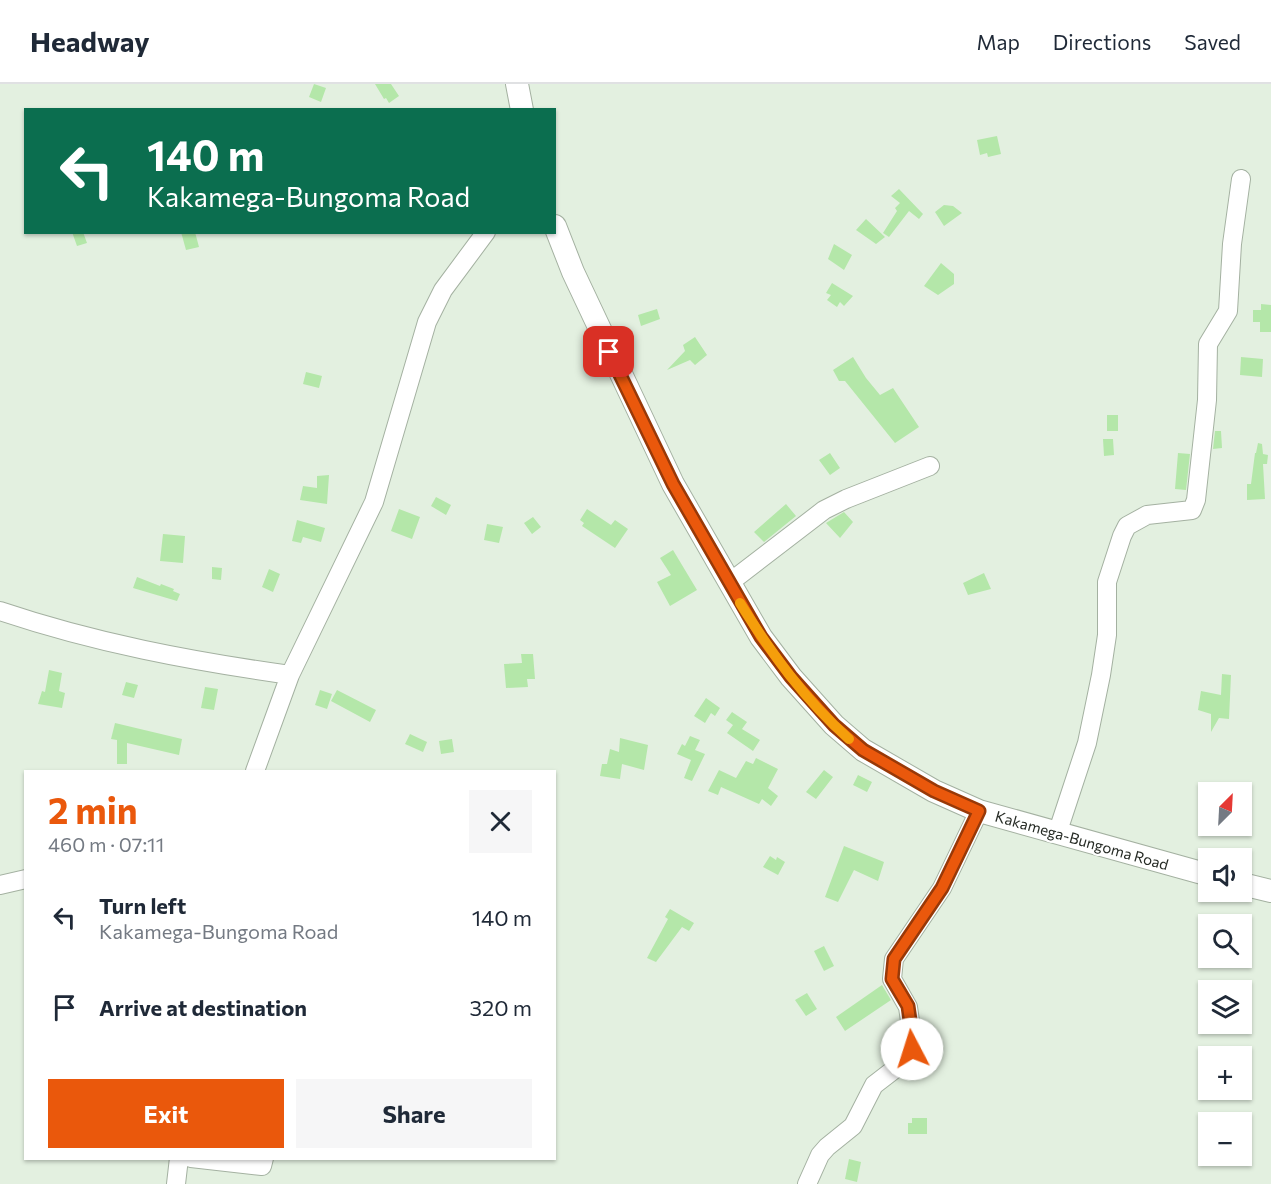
<!DOCTYPE html>
<meta charset="utf-8">
<style>
:root{--surface:#fff;--page:#f6f6f7;--text:#1f2937;--muted:#747a83;--line:#e0e1e3;--accent:#ea580c}
body{margin:0;font-family:Commissioner,sans-serif;background:var(--page);color:var(--text);height:100vh;display:flex;flex-direction:column;font-size:22px;white-space:nowrap}
*{box-sizing:border-box;margin:0}
p{font-size:20px;color:var(--muted)}
.icon{flex:none;width:33px;height:33px;fill:none;stroke:currentColor;stroke-width:2;stroke-linecap:round;stroke-linejoin:round}
.map{position:relative;flex:1;overflow:hidden}
.side{position:absolute;left:24px;top:686px;width:532px;height:390px;display:flex;flex-direction:column;background:var(--surface);border-radius:0px;box-shadow:0 2px 4px #0004}
.side>*{flex:none}
.guide{position:absolute;left:24px;top:24px;width:532px;height:126px;border-radius:0px;box-shadow:0 2px 4px #0004;background:#0b6e4f;color:#fff;overflow:hidden}
.needle{width:39px;rotate:24deg}
.tools{position:absolute;left:1198px;top:698px;display:grid;gap:12px}
.tools a{display:grid;place-items:center;width:54px;height:54px;border-radius:0px;background:var(--surface);box-shadow:0 2px 4px #0004;font-size:30px}
.pin{position:absolute;display:grid;place-items:center;width:51px;height:51px;color:#fff;margin:-26px;border-radius:12px;box-shadow:0 3px 9px #0006}
.me{position:absolute;width:66px;margin:-33px;rotate:355deg;stroke-linejoin:round;filter:drop-shadow(0 0 4px #0008)}
.turn{display:flex;align-items:center;gap:21px;height:126px;padding:0 24px;font-size:27px}
.turn .icon{width:78px;height:78px;stroke-width:2.5}
.turn b{display:block;font-size:42px;line-height:51px}
.round{display:grid;place-items:center;flex:none;width:63px;height:63px;border-radius:0px;background:var(--page)}
.head{display:flex;align-items:center;justify-content:space-between;height:102px;padding:0 24px}
h1{font-size:36px;font-weight:700;line-height:45px;color:var(--accent)}
.action{display:flex;gap:12px;margin-top:auto;padding:12px 24px}
.action a{flex:1;height:69px;border-radius:0px;background:var(--accent);color:#fff;font-size:24px;font-weight:700;line-height:69px;text-align:center}
.action a+a{background:var(--page);color:var(--text)}
ul{padding:0;list-style:none}
li{display:flex;align-items:center;gap:18px;height:90px;padding:0 24px}
li div{flex:1}
li b{display:block;font-size:22px}
li em{font-style:normal}
header{display:flex;align-items:center;gap:36px;box-sizing:border-box;height:84px;padding:0 30px;background:var(--surface);border-bottom:2px solid var(--line)}
header strong{font-size:28px}
nav{display:flex;gap:33px;margin-inline-start:auto;font-size:21px}
.map>svg:first-child{display:block}
.building{fill:#b4e7a9}
.lines{fill:none;stroke-linecap:round;stroke-linejoin:round}
.minor-casing{stroke:#a4b1a1;stroke-width:20}
.major-casing{stroke:#a4b1a1;stroke-width:24}
.minor{stroke:#fff;stroke-width:18}
.major{stroke:#fff;stroke-width:22}
.route-casing{stroke:#983908;stroke-width:15}
.route{stroke:#ea580c;stroke-width:10}
.slow{stroke:#f59e0b;stroke-width:10}
.labels{text-anchor:middle;dominant-baseline:central;stroke-width:4.5;stroke-linejoin:round;paint-order:stroke}
.street-label{font-size:15px;fill:#262b25;stroke:#fff}
</style>
<header>
<strong>Headway</strong>
<nav><a>Map</a><a>Directions</a><a>Saved</a></nav>
</header>
<div class="map">
<svg width="1271" height="1100" viewBox="0 0 1271 1100">
<rect width="100%" height="100%" fill="#e3f0e0"/>
<path class="building" d="M314,0L326,4L321,18L309,13Z
M375,0H391L399,12L389,19L386,14L384,15Z
M997,52L1001,70L988,73L987,69L980,71L977,56Z
M899,105L923,130L919,135L909,127L889,153L883,149L897,127L895,124L900,119L891,112Z
M944,121L953,122L962,129L944,142L935,128Z
M866,135L885,153L876,160L856,146Z
M72,148H83L87,159L77,162Z
M181,148H195L199,163L186,166Z
M834,160L852,171L844,186L828,175Z
M941,179L954,190V200L938,211L924,202Z
M832,199L853,212L844,222L840,218L837,223L827,216L831,211L826,209Z
M1261,220L1271,221V248H1260V238H1253V226H1261Z
M657,225L660,235L641,242L638,231Z
M695,253L707,271L695,281L690,276L667,286L685,267L683,261Z
M853,273L866,294L880,311L893,304L919,343L895,359L845,297H839L833,286Z
M1241,273L1263,275L1262,293L1240,291Z
M306,288L322,292L319,304L303,300Z
M1107,331H1118V347H1107Z
M1215,347H1221L1222,364L1213,365Z
M1103,355H1113L1114,371L1104,372Z
M1258,359L1262,360L1263,370L1268,371L1267,380H1263L1265,415L1247,416V400H1251L1255,369H1256Z
M830,369L840,384L830,391L819,376Z
M1178,369L1190,370L1186,406L1175,405Z
M329,391L327,420L300,416L303,402L317,404V392Z
M436,413L451,421L446,431L431,422Z
M786,420L796,432L764,458L754,448Z
M399,425L420,433L412,455L391,447Z
M587,425L611,441L615,436L628,445L615,464L582,442L584,439L580,436Z
M844,428L853,438L840,454L826,439Z
M533,433L541,443L532,450L524,439Z
M297,436L325,444L321,458L303,453L301,459L292,457Z
M487,440L503,443L499,459L484,456Z
M163,450L185,452L183,479L160,477Z
M673,466L697,506L670,522L657,498L671,491L660,474Z
M212,483L222,484L221,496L212,495Z
M269,485L280,490L273,508L262,503Z
M984,489L991,505L968,511L963,499Z
M137,493L160,502L161,500L174,505L173,507L180,510L177,517L133,504Z
M521,570H533L535,595H527L528,603L506,604L504,580L522,579Z
M49,586L62,589L59,607L65,609L62,624L38,620L42,607L45,608Z
M1222,590L1231,591L1229,635L1219,634L1211,648V630L1198,626L1201,607L1221,611Z
M126,598L138,601L134,614L122,611Z
M205,603L218,605L214,626L201,624Z
M320,606L332,610L327,625L315,621Z
M337,606L376,626L370,638L331,617Z
M706,614L720,624L715,632L711,629L705,639L694,632Z
M732,628L747,638L742,645L760,656L753,667L727,649L733,641L726,636Z
M115,639L182,655L179,671L127,659V680H117V656L111,655Z
M410,650L427,658L423,668L405,660Z
M690,652L700,656L695,666L705,670L692,697L684,694L691,676L677,670L682,660L685,662Z
M620,654L648,661L644,686L622,680L620,695L600,692L602,680H607L610,665L619,668Z
M452,655L454,668L441,670L439,657Z
M756,674L778,685L768,704L778,712L771,722L762,715L759,720L721,703L718,711L708,707L719,686L736,694L746,677L753,680Z
M824,686L833,693L816,715L806,708Z
M858,691L872,698L867,708L853,701Z
M844,762L884,778L878,797L854,786L838,818L825,813Z
M770,772L776,776L777,773L785,778L778,791L763,783Z
M670,825L694,839L689,847L682,843L656,878L647,874L668,835L665,833Z
M824,862L834,882L824,887L814,867Z
M882,901L891,916L845,947L836,933Z
M807,909L817,925L806,932L795,916Z
M912,1034H927V1050H908V1039H912Z
M849,1075L861,1078L857,1098L845,1095Z"/>
<g class="lines">
<g class="minor-casing">
<path id="minor" d="M729,499L824,426L846,415L930,382
M0,527C95,559 191,577 290,591
M255,687L290,591L374,418L427,238L443,206L486,148
M1057,750L1087,659L1101,591L1107,551V498L1122,452L1127,442L1147,431L1192,426L1196,416L1207,316L1208,260L1228,227L1232,160L1241,95
M0,801L26,795
M191,1074L262,1082L264,1074
M176,1100L179,1074
M807,1100L820,1071L827,1063L853,1042L874,1001L909,974L913,958L908,923L892,895L894,875L942,804L979,727"/>
</g>
<g class="major-casing">
<path id="major" d="M517,0L522,26
M555,142L573,188L673,400L761,553L791,593L834,641L863,666L934,707L979,727L1209,791
M1242,800L1271,807"/>
</g>
<use href="#minor" class="minor"/>
<use href="#major" class="major"/>
</g>
<g class="lines">
<g class="route-casing">
<path id="route" d="M609,268L673,400L761,553L791,593L834,641L863,666L934,707L979,727L942,804L894,875L892,895L908,922L913,958L912,965"/>
</g>
<use href="#route" class="route"/>
<path class="slow" d="M740,519C771,569 805,616 849,655"/>
</g>
<g class="labels">
<g class="street-label">
<text transform="translate(1082 756) rotate(16)">Kakamega-Bungoma Road</text>
</g>
</g>
</svg>
<div class="tools">
<a><svg class="needle" viewBox="-14 -14 28 28"><path d="M0-13l5 13h-10z" fill="#e53935"/><path d="M0 13l5-13h-10z" fill="#747a83"/></svg></a>
<a><svg class="icon" aria-label="sound" viewBox="0 0 24 24"><path d="M4 9h4l5-4v14l-5-4H4zM17 9q2 3 0 6"/></svg></a>
<a><svg class="icon" aria-label="search" viewBox="0 0 24 24"><circle cx="10" cy="10" r="6"/><path d="M15 15l6 6"/></svg></a>
<a><svg class="icon" aria-label="layers" viewBox="0 0 24 24"><path d="M12 4l9 5-9 5-9-5zM3 14l9 5 9-5"/></svg></a>
<a>+</a>
<a>−</a>
</div>
<div class="pin" style="left:609px;top:268px;background:#d93025"><svg class="icon" aria-label="arrive" viewBox="0 0 24 24"><path d="M6 21V4h12l-3 4 3 4H6"/></svg></div>
<svg class="me" style="left:912px;top:965px" viewBox="-20 -20 40 40"><circle r="19" fill="#fff"/><path d="M0-13L10 11 0 6-10 11z" fill="#ea580c"/></svg>
<div class="guide">
<div class="turn"><svg class="icon" aria-label="left" viewBox="0 0 24 24"><path d="M17 20v-9H6M10 6l-5 5 5 5"/></svg><div><b>140 m</b>Kakamega-Bungoma Road</div></div>
</div>
<section class="side">
<div class="head"><div><h1>2 min</h1><p>460 m · 07:11</p></div><a class="round"><svg class="icon" aria-label="close" viewBox="0 0 24 24"><path d="M6 6l12 12M18 6L6 18"/></svg></a></div>
<ul>
<li><svg class="icon" aria-label="left" viewBox="0 0 24 24"><path d="M17 20v-9H6M10 6l-5 5 5 5"/></svg><div><b>Turn left</b><p>Kakamega-Bungoma Road</p></div><em>140 m</em></li>
<li><svg class="icon" aria-label="arrive" viewBox="0 0 24 24"><path d="M6 21V4h12l-3 4 3 4H6"/></svg><div><b>Arrive at destination</b></div><em>320 m</em></li>
</ul>
<div class="action"><a>Exit</a><a>Share</a></div>
</section>
</div>
